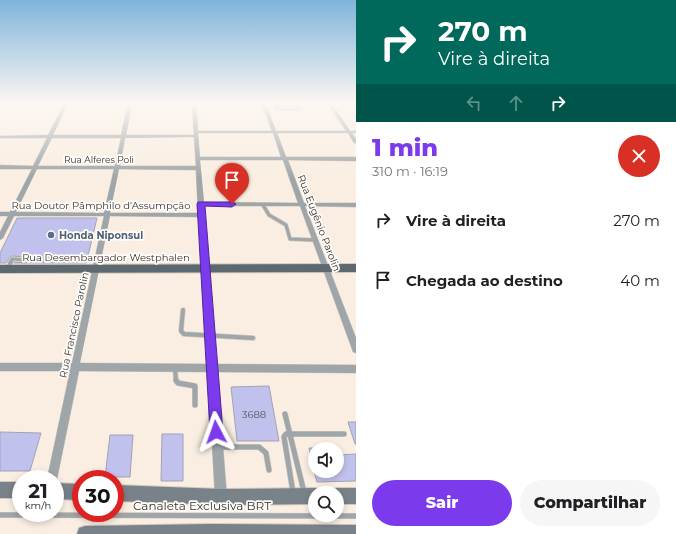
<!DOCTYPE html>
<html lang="pt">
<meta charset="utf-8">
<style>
:root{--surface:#fff;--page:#f6f6f6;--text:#202124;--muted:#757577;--accent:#7c3aed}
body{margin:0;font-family:Montserrat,sans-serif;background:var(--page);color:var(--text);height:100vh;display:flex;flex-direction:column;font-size:15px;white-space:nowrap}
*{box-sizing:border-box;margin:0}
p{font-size:13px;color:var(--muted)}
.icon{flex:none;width:22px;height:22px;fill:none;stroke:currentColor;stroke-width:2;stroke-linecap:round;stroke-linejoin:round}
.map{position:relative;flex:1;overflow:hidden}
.details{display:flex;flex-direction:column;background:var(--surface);width:320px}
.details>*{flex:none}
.top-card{background:#00695c;color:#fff;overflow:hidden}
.fabs{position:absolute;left:308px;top:442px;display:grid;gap:8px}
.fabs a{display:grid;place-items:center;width:36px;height:36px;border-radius:50%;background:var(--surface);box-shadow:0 2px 6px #0003;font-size:20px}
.speed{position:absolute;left:12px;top:470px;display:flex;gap:8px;font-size:20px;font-weight:700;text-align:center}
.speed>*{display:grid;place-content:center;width:52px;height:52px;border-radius:50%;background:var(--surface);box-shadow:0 2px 6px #0003;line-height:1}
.speed small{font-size:10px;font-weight:400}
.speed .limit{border:6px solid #d22;background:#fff;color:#111}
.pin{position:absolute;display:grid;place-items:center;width:34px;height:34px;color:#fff;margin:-41px -17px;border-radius:50% 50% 50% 0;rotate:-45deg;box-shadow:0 0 4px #0007}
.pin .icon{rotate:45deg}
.me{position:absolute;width:44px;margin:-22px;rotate:356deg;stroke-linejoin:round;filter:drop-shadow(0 0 3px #0008)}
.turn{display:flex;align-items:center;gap:14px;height:84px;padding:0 16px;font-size:18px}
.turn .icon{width:52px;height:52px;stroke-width:2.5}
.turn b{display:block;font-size:28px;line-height:34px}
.lanes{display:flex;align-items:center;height:38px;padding:0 16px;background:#0003;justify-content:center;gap:20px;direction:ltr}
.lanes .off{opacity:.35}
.round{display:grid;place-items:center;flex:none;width:42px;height:42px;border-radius:21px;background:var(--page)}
.headline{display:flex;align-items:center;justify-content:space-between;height:68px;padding:0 16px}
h1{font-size:24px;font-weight:800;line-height:30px;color:var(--accent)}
.primary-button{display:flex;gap:8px;margin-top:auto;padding:8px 16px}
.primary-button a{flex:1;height:46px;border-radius:24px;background:var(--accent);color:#fff;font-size:16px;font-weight:800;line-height:46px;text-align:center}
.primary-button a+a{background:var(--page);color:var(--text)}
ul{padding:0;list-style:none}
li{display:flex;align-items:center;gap:12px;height:60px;padding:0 16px}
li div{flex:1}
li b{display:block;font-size:15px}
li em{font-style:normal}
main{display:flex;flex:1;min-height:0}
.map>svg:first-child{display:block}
.building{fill:#c0c2ed;stroke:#a2a3b2}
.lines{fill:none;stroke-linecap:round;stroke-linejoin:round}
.lane-far2-casing{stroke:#d3c9bd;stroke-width:4.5}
.lane-far1-casing{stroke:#d3c9bd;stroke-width:5.5}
.lane-casing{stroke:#d3c9bd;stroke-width:6}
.street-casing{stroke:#d3c9bd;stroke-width:1}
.secondary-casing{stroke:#d3c9bd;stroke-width:2}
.primary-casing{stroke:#d3c9bd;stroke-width:2}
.lane-far2{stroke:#9fa6aa;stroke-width:3}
.lane-far1{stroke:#9fa6aa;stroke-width:4}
.lane{stroke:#9fa6aa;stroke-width:5}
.street{fill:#9fa6aa;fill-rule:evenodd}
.secondary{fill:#788288;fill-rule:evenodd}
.primary{fill:#5d6970;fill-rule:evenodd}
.route{fill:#7c3aed;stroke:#51269a}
.service-dot{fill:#5c6f8a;stroke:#fffdfa;stroke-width:1.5}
.labels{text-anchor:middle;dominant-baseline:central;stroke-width:3.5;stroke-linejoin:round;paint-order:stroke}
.far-street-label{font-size:9px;fill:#39342f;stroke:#fffdfa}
.street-label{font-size:10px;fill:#39342f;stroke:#fffdfa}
.service-label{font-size:10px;font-weight:bold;fill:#4e5e75;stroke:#fffdfa;text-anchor:start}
.near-number-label{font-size:10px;fill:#5b585e}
.near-street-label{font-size:12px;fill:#39342f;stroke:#fffdfa}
</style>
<main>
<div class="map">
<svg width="356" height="534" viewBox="0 0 356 534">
<rect width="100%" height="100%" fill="#f9eee1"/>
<path class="building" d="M273,104H298L301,110H276Z
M17,218H97L88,256H80L78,258L79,261L87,262L86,263H14V262L26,263L28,259L25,257L12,256L10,257L6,263H0V253Z
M269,386L279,441H237L231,387Z
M348,422H356V444H355Z
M0,432L41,433L30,471H0Z
M162,434H183V481H161Z
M110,435H133L130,477H105Z
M309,448H315V466H313Z
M356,454V481L317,482L314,471H337V455Z"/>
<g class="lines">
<g class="lane-far2-casing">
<path id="lane-far2" d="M263,205L269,215L286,225L290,239L315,240
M81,259L98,258
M10,263L12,259L25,260"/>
</g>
<g class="lane-far1-casing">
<path id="lane-far1" d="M8,268L11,262
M183,310L181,331L184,334L253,338
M175,368L176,381"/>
</g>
<g class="lane-casing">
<path id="lane" d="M176,380L178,383L195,386V405
M285,414L304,492
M218,447H259L266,453L269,470
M293,492L284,437L286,434H344
M0,515L356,516"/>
</g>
<g class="street-casing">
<path id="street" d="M64,104H68L53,135H121L128,104H132L126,135H194L192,104H196L198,131H272L262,104H266L276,131H346L328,104H332L350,131H356V133H352L356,139V143H354L348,133H277L286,157H356V161L288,160L304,203H356V207L305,206L356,338V353L353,352L352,349L300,206H204L216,364L356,365V373L217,372L227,497L225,501L221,503L217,501L215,497L208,372L79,371L57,479L55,483V479H47L70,371H0V363H72L104,216H14L3,238L0,240V232L8,216H0V212H10L32,169H0V165L33,166L47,138H0V136L48,135ZM198,133H273L281,157H200ZM194,137L196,166H120L125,138ZM52,138H121L115,166H38ZM200,160H283L298,203L204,202ZM37,169H114L104,213L16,212ZM119,169L196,170L198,213H110ZM110,216L199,217L207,364L80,363Z"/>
</g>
<g class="secondary-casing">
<path id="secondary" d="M0,482H21V498H0Z
M55,483L81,484V500L55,499Z
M115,485L221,489L315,488L321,490L322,493H315V504L221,505L115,501Z
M337,488H356V504H337V493H330L331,490Z
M211,524L356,525V534H77L79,528L85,526Z"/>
</g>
<g class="primary-casing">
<path id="primary" d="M356,264V272L0,273V265Z"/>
</g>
<use href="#lane-far2" class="lane-far2"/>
<use href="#lane-far1" class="lane-far1"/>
<use href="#lane" class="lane"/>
<use href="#street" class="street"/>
<use href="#secondary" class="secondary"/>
<use href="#primary" class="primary"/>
</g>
<linearGradient id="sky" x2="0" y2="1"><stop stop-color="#7fb4db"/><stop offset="0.58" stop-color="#fcf7f2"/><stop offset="1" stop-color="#fcf7f2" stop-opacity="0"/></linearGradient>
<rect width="356" height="178" fill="url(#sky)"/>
<path class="route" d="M198,202H232L236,204L232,207L205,206L223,432L221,436L216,438L212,436L210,432L197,204Z"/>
<circle class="service-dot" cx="51" cy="235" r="4"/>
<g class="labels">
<g class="far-street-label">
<text x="99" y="159">Rua Alferes Poli</text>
</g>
<g class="street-label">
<text x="101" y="205">Rua Doutor Pâmphilo d'Assumpção</text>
<text transform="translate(319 223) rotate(69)">Rua Eugênio Parolin</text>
<text x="106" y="257">Rua Desembargador Westphalen</text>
<text transform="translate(74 325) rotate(-78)">Rua Francisco Parolin</text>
</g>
<g class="service-label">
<text x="59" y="235">Honda Niponsul</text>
</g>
<g class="near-number-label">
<text x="254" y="414">3688</text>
</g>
<g class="near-street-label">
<text x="202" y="505">Canaleta Exclusiva BRT</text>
</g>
</g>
</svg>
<div class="fabs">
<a><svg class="icon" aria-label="sound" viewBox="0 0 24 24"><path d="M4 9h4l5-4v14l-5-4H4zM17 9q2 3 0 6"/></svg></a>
<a><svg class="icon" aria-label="search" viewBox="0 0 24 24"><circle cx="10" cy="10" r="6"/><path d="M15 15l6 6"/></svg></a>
</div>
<div class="speed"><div>21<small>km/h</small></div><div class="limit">30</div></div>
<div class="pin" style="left:232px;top:204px;background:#d93025"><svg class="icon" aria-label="arrive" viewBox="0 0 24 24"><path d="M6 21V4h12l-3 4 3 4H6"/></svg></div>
<svg class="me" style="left:216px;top:432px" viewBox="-20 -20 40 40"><path d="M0-17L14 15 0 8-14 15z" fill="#7c3aed" stroke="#fff" stroke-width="4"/></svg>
</div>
<section class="details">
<div class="top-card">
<div class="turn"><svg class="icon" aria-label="right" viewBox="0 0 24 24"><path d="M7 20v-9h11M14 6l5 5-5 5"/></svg><div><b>270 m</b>Vire à direita</div></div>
<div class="lanes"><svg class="icon off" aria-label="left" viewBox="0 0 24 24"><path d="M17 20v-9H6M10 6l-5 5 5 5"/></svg><svg class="icon off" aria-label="ahead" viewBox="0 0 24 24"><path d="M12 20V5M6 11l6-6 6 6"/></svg><svg class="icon" aria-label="right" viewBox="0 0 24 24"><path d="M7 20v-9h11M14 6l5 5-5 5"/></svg></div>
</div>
<div class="headline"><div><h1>1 min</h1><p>310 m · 16:19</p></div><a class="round" style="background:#d93025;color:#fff"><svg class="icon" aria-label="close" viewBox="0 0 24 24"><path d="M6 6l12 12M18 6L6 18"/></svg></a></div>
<ul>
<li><svg class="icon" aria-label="right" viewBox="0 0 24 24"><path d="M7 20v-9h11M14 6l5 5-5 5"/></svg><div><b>Vire à direita</b></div><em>270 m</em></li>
<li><svg class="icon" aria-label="arrive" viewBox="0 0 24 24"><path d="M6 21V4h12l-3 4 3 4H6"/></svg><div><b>Chegada ao destino</b></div><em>40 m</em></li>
</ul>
<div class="primary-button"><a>Sair</a><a>Compartilhar</a></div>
</section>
</main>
